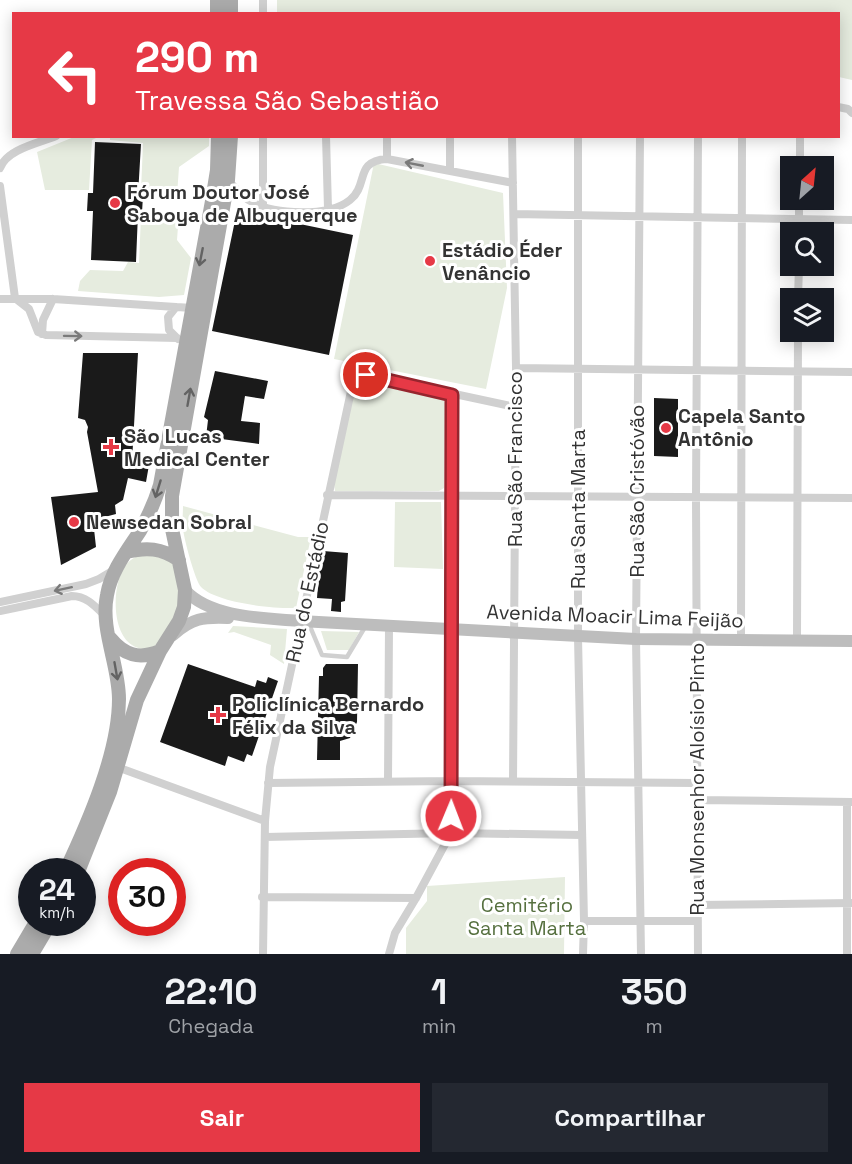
<!DOCTYPE html>
<html lang="pt">
<meta charset="utf-8">
<style>
:root{--surface:#171b24;--page:#242831;--text:#f1f3f6;--muted:#9ea1a6;--accent:#e63946}
body{margin:0;font-family:"Space Grotesk",sans-serif;background:var(--page);color:var(--text);height:100vh;display:flex;flex-direction:column;font-size:22px;white-space:nowrap}
*{box-sizing:border-box;margin:0}
p{font-size:20px;color:var(--muted)}
.icon{flex:none;width:33px;height:33px;fill:none;stroke:currentColor;stroke-width:2;stroke-linecap:round;stroke-linejoin:round}
.map{position:relative;height:954px;overflow:hidden}
.drawer{display:flex;flex-direction:column;background:var(--surface);flex:1}
.drawer>*{flex:none}
.hud{position:absolute;left:12px;top:12px;width:828px;height:126px;border-radius:0px;box-shadow:0 3px 15px #0003;background:#e63946;color:#fff;overflow:hidden}
.needle{width:39px;rotate:27deg}
.buttons{position:absolute;left:780px;top:156px;display:grid;gap:12px}
.buttons a{display:grid;place-items:center;width:54px;height:54px;border-radius:0px;background:var(--surface);box-shadow:0 3px 15px #0003;font-size:30px}
.speed{position:absolute;left:18px;top:858px;display:flex;gap:12px;font-size:30px;font-weight:700;text-align:center}
.speed>*{display:grid;place-content:center;width:78px;height:78px;border-radius:50%;background:var(--surface);box-shadow:0 3px 15px #0003;line-height:1}
.speed small{font-size:15px;font-weight:400}
.speed .limit{border:9px solid #d22;background:#fff;color:#111}
.pin{position:absolute;display:grid;place-items:center;width:51px;height:51px;color:#fff;margin:-26px;border:3px solid #fff;border-radius:50%;box-shadow:0 2px 6px #0007}
.me{position:absolute;width:66px;margin:-33px;rotate:1deg;stroke-linejoin:round;filter:drop-shadow(0 0 4px #0008)}
.turn{display:flex;align-items:center;gap:21px;height:126px;padding:0 24px;font-size:27px}
.turn .icon{width:78px;height:78px;stroke-width:2.5}
.turn b{display:block;font-size:42px;line-height:51px}
.eta{display:flex;justify-content:space-evenly;align-items:center;height:102px;text-align:center}
.eta b{font-size:36px;font-weight:700;line-height:42px}
.button{display:flex;gap:12px;margin-top:auto;padding:12px 24px}
.button a{flex:1;height:69px;border-radius:0px;background:var(--accent);color:#fff;font-size:24px;font-weight:700;line-height:69px;text-align:center}
.button a+a{background:var(--page);color:var(--text)}
.map>svg:first-child{display:block}
.green{fill:#e6ecdf}
.building{fill:#1a1a1a}
.lines{fill:none;stroke-linecap:round;stroke-linejoin:round}
.service{stroke:#d0d0d0;stroke-width:4.5}
.minor{stroke:#d0d0d0;stroke-width:8}
.secondary{stroke:#bdbdbd;stroke-width:12}
.primary{stroke:#ababab;stroke-width:14}
.oneway{stroke:#7a7a7a}
.oneway2{stroke:#636363}
.route-casing{stroke:#96252e;stroke-width:15}
.route{stroke:#e63946;stroke-width:10}
.poi-dot{fill:#e63946;stroke:#fff;stroke-width:2}
.labels{text-anchor:middle;dominant-baseline:central;stroke-width:6;stroke-linejoin:round;paint-order:stroke}
.poi-label{font-size:20px;font-weight:bold;fill:#333;stroke:#fff;text-anchor:start}
.street-label{font-size:20px;fill:#333;stroke:#fff}
.park-label{font-size:20px;fill:#56703f;stroke:#fff}
</style>
<div class="map">
<svg width="852" height="954" viewBox="0 0 852 954">
<rect width="100%" height="100%" fill="#fff"/>
<path class="green" d="M277,0H852V80L839,77L838,14H277Z
M74,137H98L92,140L89,190H45L37,152Z
M110,137V136L209,137V146L179,167L177,195L141,191L143,143L110,140Z
M374,163L503,193L507,288L486,389L334,359Z
M163,212L179,213L177,240L191,258L184,295L159,297L78,291L80,281L90,270L123,271L128,262L139,263L141,216Z
M364,379L441,397L445,402L444,488L439,491H335L334,484L354,387Z
M395,502H441L443,569L394,567Z
M183,506L298,537H311L296,608C274,609 217,603 201,587C195,580 184,539 183,529C182,522 183,513 183,506Z
M149,553C156,556 166,557 171,562C176,567 177,572 179,579C184,605 171,634 150,650C144,649 137,649 132,645C111,632 112,584 125,566C131,558 139,554 149,553Z
M233,626L287,629L284,664L270,655L271,645L234,632L228,633Z
M321,631L359,632L349,650H327Z
M565,877L564,954H406V928L427,901V886Z"/>
<path class="building" d="M95,142L141,144L138,195H143L142,213H138L136,262L91,260L93,211H87L88,193H93Z
M237,211L353,235L329,355L212,331Z
M83,353H138L132,462L149,465L146,482L128,478L123,500L115,505L116,514L93,520L96,547L61,565L51,497L98,492L87,432L88,427L85,420L78,418Z
M215,371L268,381L264,399L245,396L241,421L260,423L259,444L206,437L208,420L204,417Z
M654,398L678,399V457L654,456Z
M323,551L348,553L345,601L341,602V612L331,611L332,599L317,598L319,570Z
M188,664L255,687L257,680L266,683L268,677L278,681L252,756L247,754L244,762L228,756L225,766L160,742Z
M326,664H358L357,722L350,738L340,741V760H317L319,676H323V668Z"/>
<g class="lines">
<path class="service" d="M309,624L322,655L347,657L365,627"/>
<path class="minor" d="M263,14V0
M838,107L848,109L852,113
M263,136V207
M326,136L328,209
M387,136V159
M450,136V171
M512,136L516,368L513,781
M578,136V637L584,921L583,954
M640,136L636,639L641,954
M800,166V136
M0,168C7,149 39,143 56,136
M228,180C235,188 242,197 252,202C275,215 329,217 350,200C369,185 354,161 387,159L513,183
M0,186L15,298L29,309L38,332L46,335L177,338
M514,214L852,220
M799,232V200
M798,298L799,266
M0,299H53L176,307
M42,334L43,320L53,299
M178,339L169,330L168,317L176,307L193,308
M516,368L852,372
M327,495L852,498
M0,602L86,584L99,579L114,570
M0,611L72,596C86,596 95,606 105,616
M741,639L742,136
M797,640L798,332
M117,767L265,821
M388,781L389,626
M268,783L451,781L696,783
M697,800L852,802
M265,837L451,833L582,835
M262,897L416,898
M697,905L852,903
M584,921H697
M263,954L265,821L270,767L353,382L358,377L366,375L515,407
M389,954L395,933L416,898L451,833L452,395
M698,954L696,498L698,136
M847,954V802"/>
<path class="secondary" d="M185,590C210,618 265,618 300,621L636,639L852,641
M173,635C192,618 203,617 228,618"/>
<path class="primary" d="M217,0V14
M231,0V14
M126,552C147,547 161,548 179,560
M110,638C124,655 139,660 160,651
M65,872C88,823 119,753 119,699C119,665 100,629 107,595C111,571 127,551 140,531C148,517 155,501 160,485L212,201L217,170L218,136
M78,872L110,792L137,700L160,651L179,621L184,607L185,590L172,529V496L228,180L231,136
M17,954L36,922
M32,954L51,922"/>
</g>
<defs><path id="oneway-shaft" d="M-6 0H5M1.5-3L5.5 0L1.5 3" fill="none" stroke-width="1.6" stroke-linecap="round" stroke-linejoin="round" transform="scale(1.5)"/></defs>
<g class="oneway">
<use href="#oneway-shaft" transform="translate(414 164) rotate(-169)"/>
<use href="#oneway-shaft" transform="translate(73 336) rotate(1)"/>
<use href="#oneway-shaft" transform="translate(63 589) rotate(168)"/>
</g>
<g class="oneway2">
<use href="#oneway-shaft" transform="translate(201 257) rotate(101)"/>
<use href="#oneway-shaft" transform="translate(189 397) rotate(-80)"/>
<use href="#oneway-shaft" transform="translate(158 489) rotate(107)"/>
<use href="#oneway-shaft" transform="translate(116 671) rotate(80)"/>
</g>
<g class="lines">
<g class="route-casing">
<path id="route" d="M366,375L452,395L451,816"/>
</g>
<use href="#route" class="route"/>
</g>
<g class="poi-dot">
<circle cx="115" cy="203" r="6"/>
<circle cx="430" cy="261" r="6"/>
<circle cx="666" cy="428" r="6"/>
<path d="M108 438h6v6h6v6h-6v6h-6v-6h-6v-6h6z"/>
<circle cx="74" cy="522" r="6"/>
<path d="M215 706h6v6h6v6h-6v6h-6v-6h-6v-6h6z"/>
</g>
<g class="labels">
<g class="poi-label">
<text x="127" y="192">Fórum Doutor José<tspan x="127" dy="23">Saboya de Albuquerque</tspan></text>
<text x="442" y="250">Estádio Éder<tspan x="442" dy="23">Venâncio</tspan></text>
<text x="678" y="416">Capela Santo<tspan x="678" dy="23">Antônio</tspan></text>
<text x="124" y="436">São Lucas<tspan x="124" dy="23">Medical Center</tspan></text>
<text x="86" y="522">Newsedan Sobral</text>
<text x="232" y="704">Policlínica Bernardo<tspan x="232" dy="23">Félix da Silva</tspan></text>
</g>
<g class="street-label">
<text transform="translate(515 459) rotate(-90)">Rua São Francisco</text>
<text transform="translate(637 491) rotate(-90)">Rua São Cristóvão</text>
<text transform="translate(578 509) rotate(-90)">Rua Santa Marta</text>
<text transform="translate(307 592) rotate(-78)">Rua do Estádio</text>
<text transform="translate(615 616) rotate(2)">Avenida Moacir Lima Feijão</text>
<text transform="translate(697 779) rotate(-90)">Rua Monsenhor Aloísio Pinto</text>
</g>
<g class="park-label">
<text x="527" y="905">Cemitério<tspan x="527" dy="23">Santa Marta</tspan></text>
</g>
</g>
</svg>
<div class="buttons">
<a><svg class="needle" viewBox="-14 -14 28 28"><path d="M0-13l5 13h-10z" fill="#e53935"/><path d="M0 13l5-13h-10z" fill="#9ea1a6"/></svg></a>
<a><svg class="icon" aria-label="search" viewBox="0 0 24 24"><circle cx="10" cy="10" r="6"/><path d="M15 15l6 6"/></svg></a>
<a><svg class="icon" aria-label="layers" viewBox="0 0 24 24"><path d="M12 4l9 5-9 5-9-5zM3 14l9 5 9-5"/></svg></a>
</div>
<div class="speed"><div>24<small>km/h</small></div><div class="limit">30</div></div>
<div class="pin" style="left:366px;top:375px;background:#d93025"><svg class="icon" aria-label="arrive" viewBox="0 0 24 24"><path d="M6 21V4h12l-3 4 3 4H6"/></svg></div>
<svg class="me" style="left:451px;top:816px" viewBox="-20 -20 40 40"><circle r="17" fill="#e63946" stroke="#fff" stroke-width="3"/><path d="M0-11L8 9 0 5-8 9z" fill="#fff"/></svg>
<div class="hud">
<div class="turn"><svg class="icon" aria-label="left" viewBox="0 0 24 24"><path d="M17 20v-9H6M10 6l-5 5 5 5"/></svg><div><b>290 m</b>Travessa São Sebastião</div></div>
</div>
</div>
<section class="drawer">
<div class="eta">
<div><b>22:10</b><p>Chegada</p></div>
<div><b>1</b><p>min</p></div>
<div><b>350</b><p>m</p></div>
</div>
<div class="button"><a>Sair</a><a>Compartilhar</a></div>
</section>
